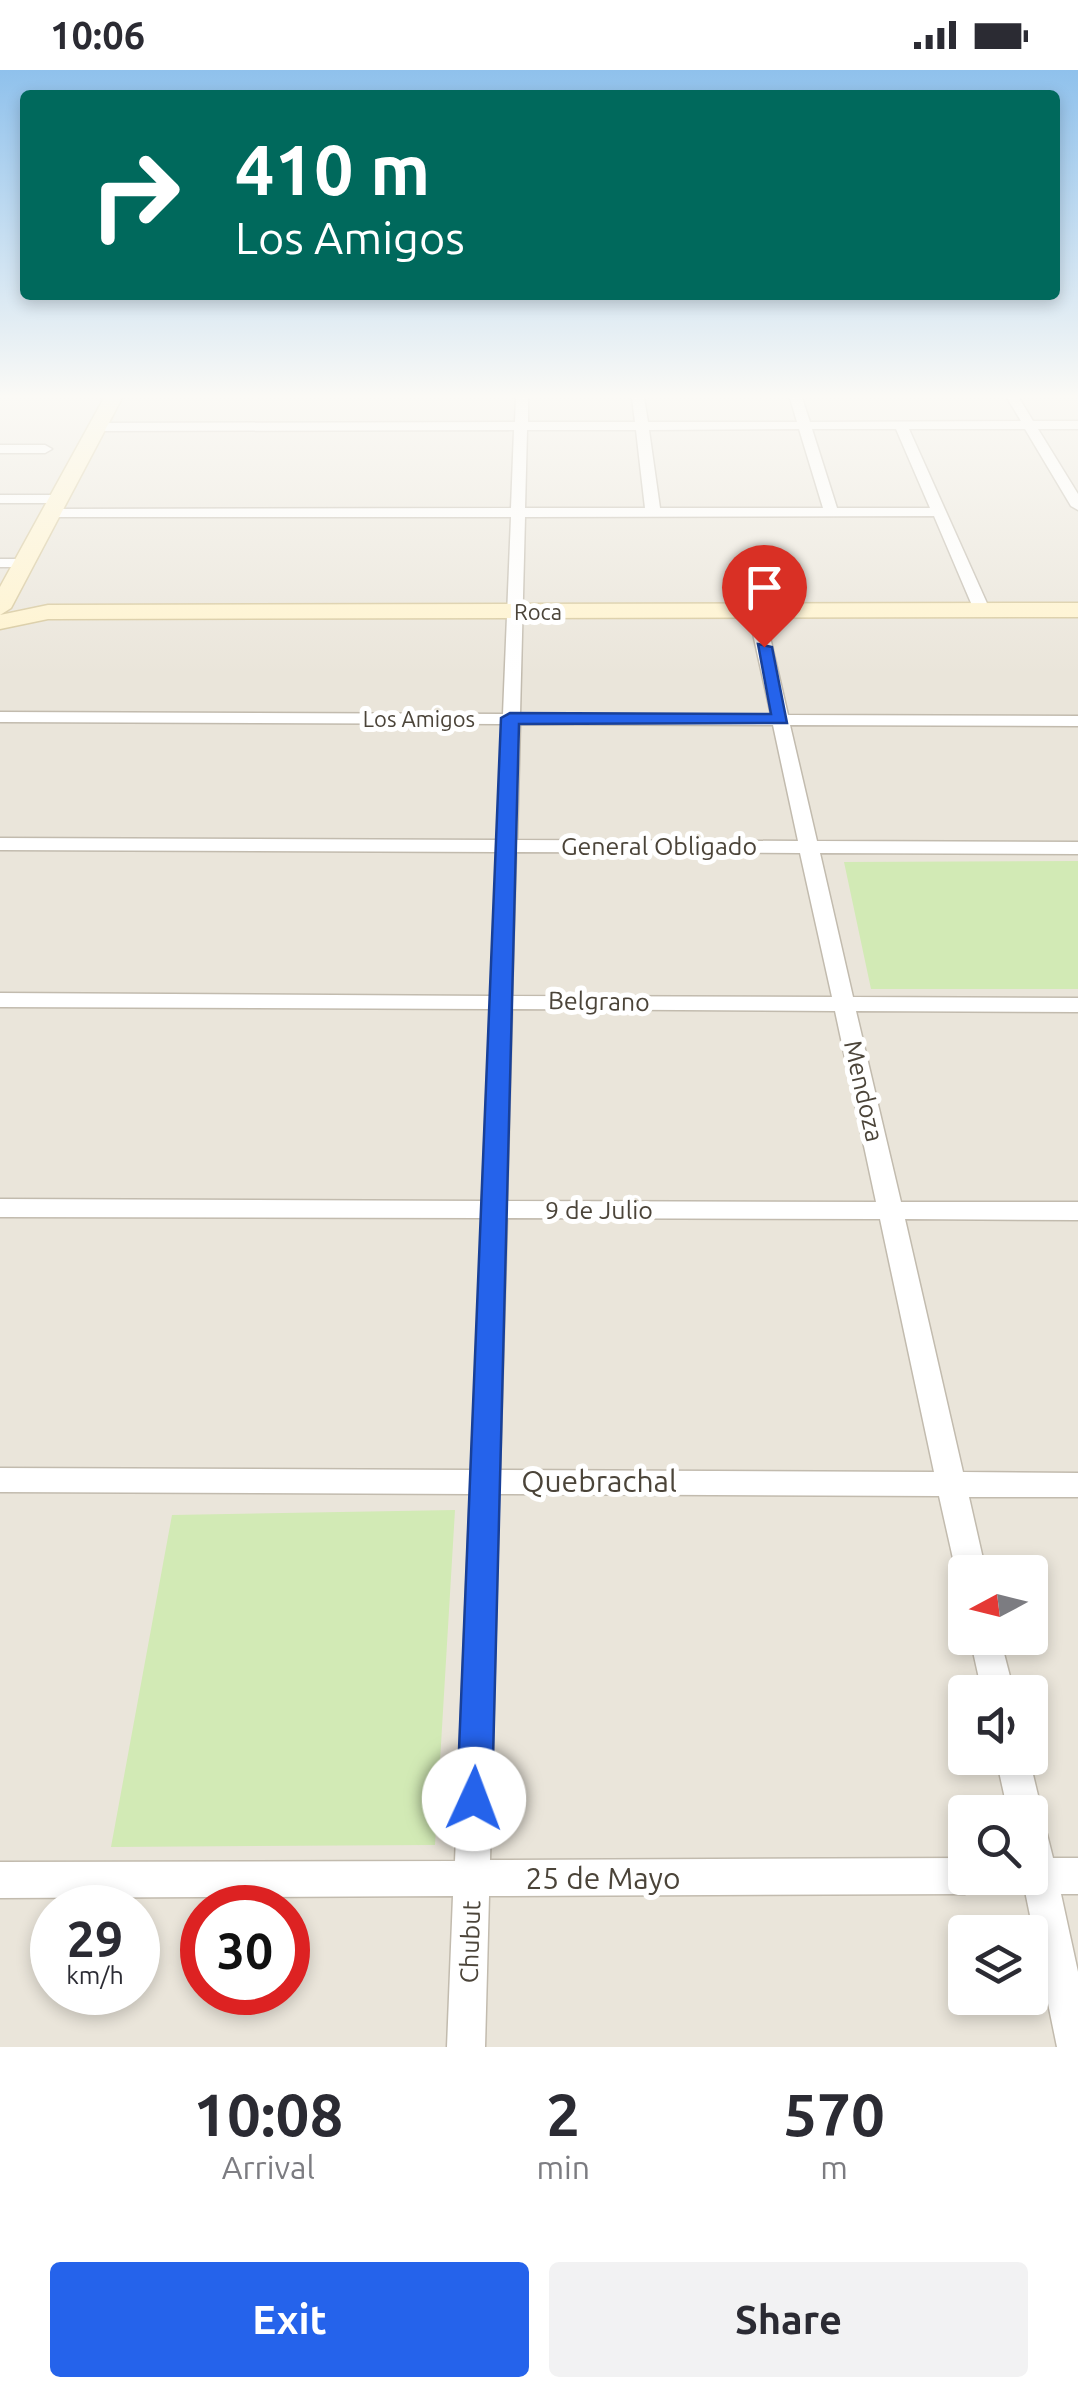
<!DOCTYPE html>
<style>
:root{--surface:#fff;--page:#f2f2f3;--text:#2b2b33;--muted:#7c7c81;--accent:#2563eb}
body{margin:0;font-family:Ubuntu,sans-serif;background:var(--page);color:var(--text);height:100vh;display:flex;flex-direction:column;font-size:38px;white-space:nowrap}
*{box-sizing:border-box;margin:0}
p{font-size:32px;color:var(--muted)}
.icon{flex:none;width:55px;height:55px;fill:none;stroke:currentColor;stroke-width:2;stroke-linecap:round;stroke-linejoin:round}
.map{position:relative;height:1977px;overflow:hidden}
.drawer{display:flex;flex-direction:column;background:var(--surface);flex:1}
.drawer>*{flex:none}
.hud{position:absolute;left:20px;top:20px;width:1040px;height:210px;border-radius:10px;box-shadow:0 5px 15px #0003;background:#00695c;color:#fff;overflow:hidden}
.needle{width:65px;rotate:263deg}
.tools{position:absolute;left:948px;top:1485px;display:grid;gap:20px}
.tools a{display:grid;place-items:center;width:100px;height:100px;border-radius:10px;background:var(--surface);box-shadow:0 5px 15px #0003;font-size:50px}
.speed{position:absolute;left:30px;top:1815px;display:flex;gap:20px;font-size:50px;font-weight:700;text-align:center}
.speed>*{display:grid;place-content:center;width:130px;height:130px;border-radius:50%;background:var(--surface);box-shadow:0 5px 15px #0003;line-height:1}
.speed small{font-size:25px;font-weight:400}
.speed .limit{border:15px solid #d22;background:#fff;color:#111}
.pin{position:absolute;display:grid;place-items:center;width:85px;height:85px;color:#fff;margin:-102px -42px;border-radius:50% 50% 50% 0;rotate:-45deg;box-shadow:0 0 10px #0007}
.pin .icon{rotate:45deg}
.me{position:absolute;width:110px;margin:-55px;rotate:2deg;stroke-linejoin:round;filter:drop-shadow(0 0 8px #0008)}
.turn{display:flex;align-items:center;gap:35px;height:210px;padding:0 50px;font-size:45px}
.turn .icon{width:130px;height:130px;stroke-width:2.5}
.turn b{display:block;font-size:70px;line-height:85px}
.eta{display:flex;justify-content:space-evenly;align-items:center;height:170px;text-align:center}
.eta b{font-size:60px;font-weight:700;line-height:70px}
.button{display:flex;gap:20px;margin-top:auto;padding:20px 50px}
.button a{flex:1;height:115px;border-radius:10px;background:var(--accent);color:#fff;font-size:40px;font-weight:700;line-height:115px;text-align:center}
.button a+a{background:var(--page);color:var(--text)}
.status{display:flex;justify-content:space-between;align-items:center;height:70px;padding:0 50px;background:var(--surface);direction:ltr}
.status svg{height:28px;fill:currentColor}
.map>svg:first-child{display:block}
.residential{fill:#eae5da;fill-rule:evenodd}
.green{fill:#d2eab5}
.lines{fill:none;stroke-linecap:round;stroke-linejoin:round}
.street-casing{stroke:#c2bbae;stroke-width:3}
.secondary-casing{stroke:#d6c79b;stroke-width:3}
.street{fill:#fff;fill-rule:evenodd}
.secondary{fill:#fff3cd;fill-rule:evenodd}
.route{fill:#2563eb;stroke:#184099;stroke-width:2.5}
.labels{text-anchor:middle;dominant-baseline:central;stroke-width:10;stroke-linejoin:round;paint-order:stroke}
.far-street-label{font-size:22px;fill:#4b4439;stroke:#fff}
.street-label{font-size:25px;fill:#4b4439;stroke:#fff}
.near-street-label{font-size:30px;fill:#4b4439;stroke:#fff}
</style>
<div class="status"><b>10:06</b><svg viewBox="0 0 49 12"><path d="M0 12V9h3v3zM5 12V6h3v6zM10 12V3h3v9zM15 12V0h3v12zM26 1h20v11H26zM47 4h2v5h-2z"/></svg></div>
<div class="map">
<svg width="1078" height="1977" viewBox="0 0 1078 1977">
<rect width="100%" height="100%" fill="#f6f3ec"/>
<path class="residential" d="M0,328H1078V1977H0ZM965,1502H1030V1568H965ZM965,1622H1030V1688H965ZM965,1742H1030V1808H965ZM52,1838H138V1922H52ZM202,1838H288V1922H202ZM965,1862H1030V1928H965Z"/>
<path class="green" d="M1078,791V919H871L844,792Z
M455,1440L435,1775L111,1777L172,1445Z"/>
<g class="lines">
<g class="street-casing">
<path id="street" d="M516,328H528V352H635L632,328H644L648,352H797L790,328H802L810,352L1021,351L1007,328H1019L1033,351H1078V359H1038L1078,424V440L1071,436L1025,359H909L990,540L982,545L974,540L934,446L525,447L520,644L771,645L748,541L756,536L764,541L788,645L1078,646V656L790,655L817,771L1078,772V784L820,783L853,927L1078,928V942L856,941L901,1132H1078V1150L905,1149L963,1402L1078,1403V1427H969L986,1502H965V1513L956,1502L939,1426L499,1424L490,1790L965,1788V1808H982L977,1818L965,1824L489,1826L485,1977H447L453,1826L0,1828V1792L455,1791L470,1424L0,1422V1398L471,1400L482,1148L0,1147V1129L482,1131L490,939L0,937V923L491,926L497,782L0,780V768L497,770L502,654L0,652V642L503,644L511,447H50L43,443L50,439L511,438L514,360L98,361L92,357L98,353L515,352ZM799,359L823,438H660L649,360ZM812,359H896L930,438H837ZM527,360H636L645,438H525ZM520,654L773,655L798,771L517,770ZM516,782L800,783L832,927L512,926ZM512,939L835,941L876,1132L507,1131ZM507,1148L880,1149L934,1402L500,1400Z
M0,375H45L52,379L45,383H0Z
M0,425H58L65,429L58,433H0Z
M0,489H24L31,493L24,497H0Z
M970,1568H1000L1014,1622H982Z
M996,1688H1029L1042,1742L1038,1751L1047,1764L1053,1788H1078V1824H1061L1078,1902V1977H1057L1025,1821L1018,1818L1013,1808H1030V1742H1008Z"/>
</g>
<g class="secondary-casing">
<path id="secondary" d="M104,328H122L11,538L0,545V517Z
M1078,533V547L48,549L0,559V545L48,535Z"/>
</g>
<use href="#street" class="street"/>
<use href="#secondary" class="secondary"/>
</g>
<linearGradient id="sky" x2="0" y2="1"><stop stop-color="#8fc1ec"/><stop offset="0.54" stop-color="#fbfaf6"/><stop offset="1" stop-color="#fbfaf6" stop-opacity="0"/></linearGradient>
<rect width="1078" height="605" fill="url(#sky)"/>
<path class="route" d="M758,574L772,577L787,653L519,654L492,1729L487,1741L474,1746L462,1741L457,1729L501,648L510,643L771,644Z"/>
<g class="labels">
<g class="far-street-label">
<text x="538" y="541">Roca</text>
<text x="419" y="648">Los Amigos</text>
</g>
<g class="street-label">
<text x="659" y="776">General Obligado</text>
<text transform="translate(599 931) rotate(1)">Belgrano</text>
<text transform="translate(864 1021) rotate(77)">Mendoza</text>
<text x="599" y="1140">9 de Julio</text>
<text transform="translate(470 1872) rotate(-88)">Chubut</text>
</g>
<g class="near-street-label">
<text x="599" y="1411">Quebrachal</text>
<text x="603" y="1808">25 de Mayo</text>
</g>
</g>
</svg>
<div class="tools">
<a><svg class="needle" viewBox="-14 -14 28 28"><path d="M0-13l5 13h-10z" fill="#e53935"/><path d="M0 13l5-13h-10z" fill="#7c7c81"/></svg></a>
<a><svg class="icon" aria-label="sound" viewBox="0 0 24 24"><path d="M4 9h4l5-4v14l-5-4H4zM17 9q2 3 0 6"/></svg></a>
<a><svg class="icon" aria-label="search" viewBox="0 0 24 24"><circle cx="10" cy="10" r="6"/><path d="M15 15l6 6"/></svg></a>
<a><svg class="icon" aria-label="layers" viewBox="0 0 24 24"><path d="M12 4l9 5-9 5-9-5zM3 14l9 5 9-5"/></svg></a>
</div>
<div class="speed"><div>29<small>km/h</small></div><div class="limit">30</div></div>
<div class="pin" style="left:764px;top:577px;background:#d93025"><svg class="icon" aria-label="arrive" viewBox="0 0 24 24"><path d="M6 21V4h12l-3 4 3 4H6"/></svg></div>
<svg class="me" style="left:474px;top:1729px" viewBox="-20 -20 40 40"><circle r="19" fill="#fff"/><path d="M0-13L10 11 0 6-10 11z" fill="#2563eb"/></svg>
<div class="hud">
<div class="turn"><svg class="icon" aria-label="right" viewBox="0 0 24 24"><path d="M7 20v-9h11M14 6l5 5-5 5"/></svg><div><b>410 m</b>Los Amigos</div></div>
</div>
</div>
<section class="drawer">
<div class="eta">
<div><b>10:08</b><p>Arrival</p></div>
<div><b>2</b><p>min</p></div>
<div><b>570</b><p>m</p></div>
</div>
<div class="button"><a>Exit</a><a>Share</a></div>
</section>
